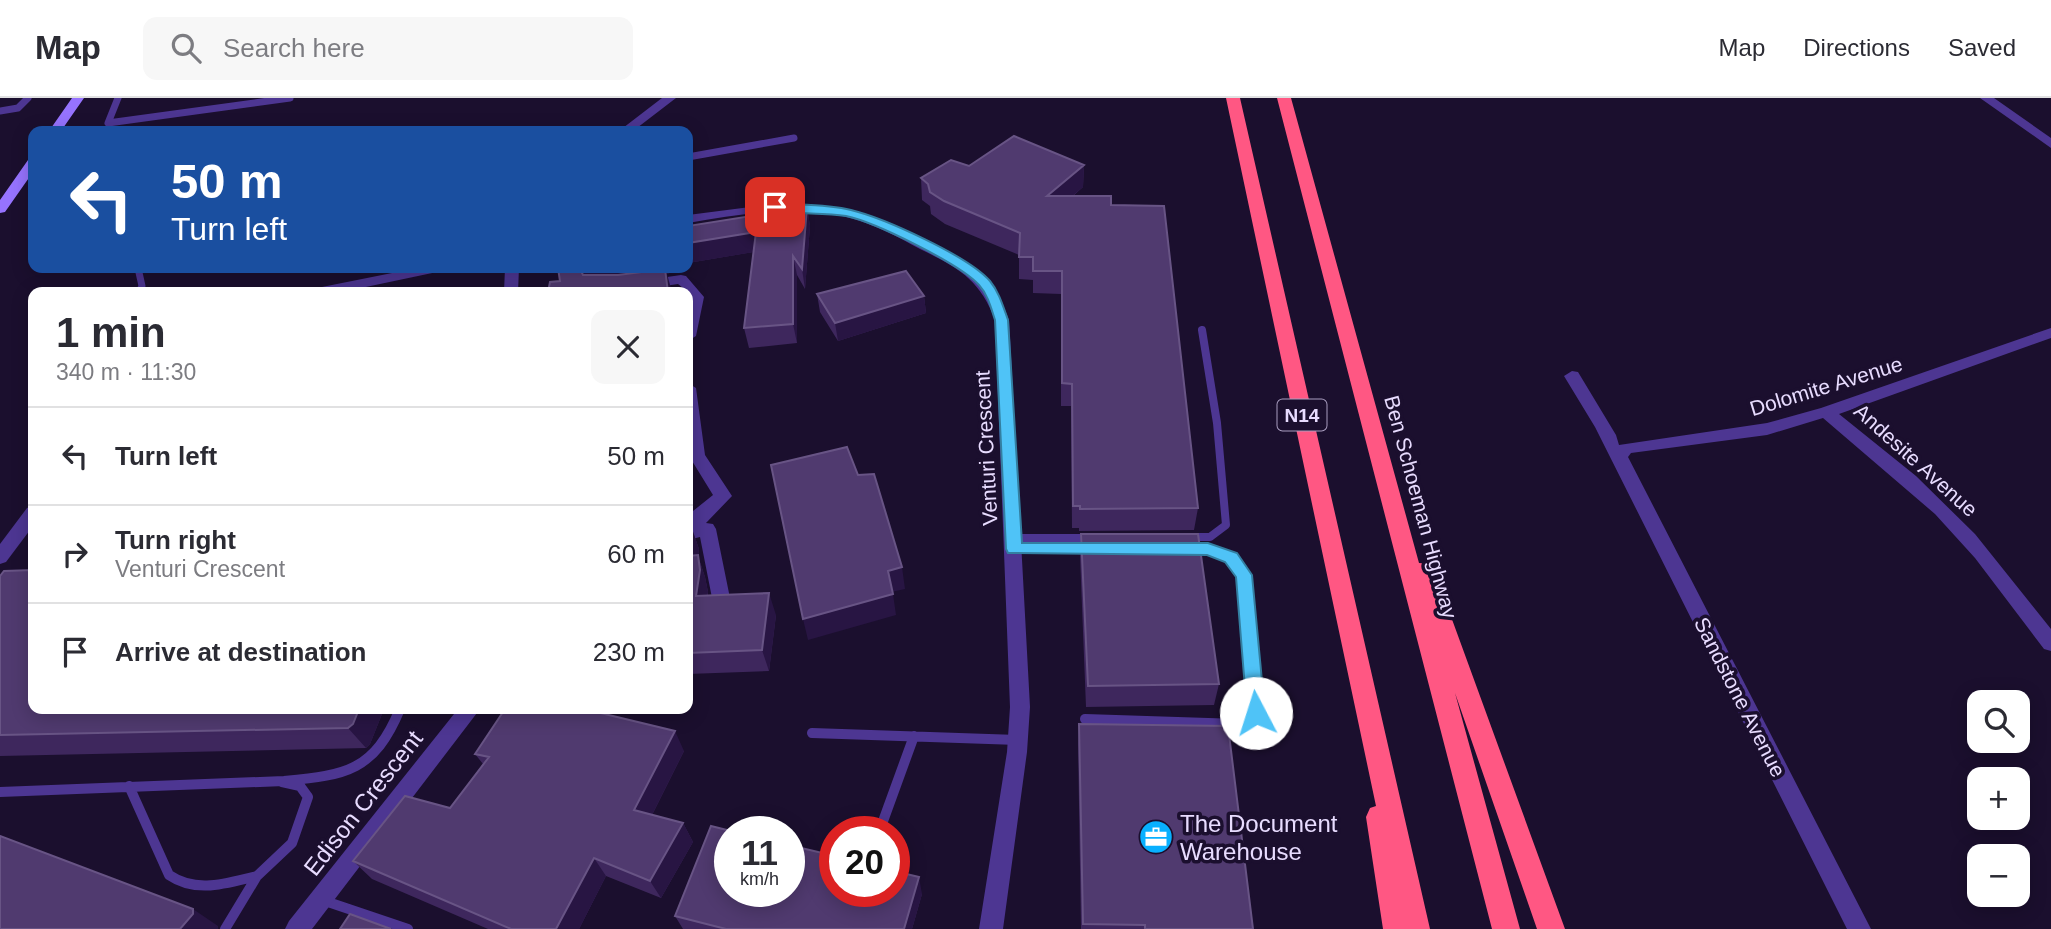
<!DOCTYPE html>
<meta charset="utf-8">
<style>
:root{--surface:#fff;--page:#f7f7f7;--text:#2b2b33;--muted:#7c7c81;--line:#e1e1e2}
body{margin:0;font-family:Helvetica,sans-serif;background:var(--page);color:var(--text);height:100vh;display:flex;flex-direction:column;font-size:26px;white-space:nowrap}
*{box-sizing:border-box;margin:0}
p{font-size:23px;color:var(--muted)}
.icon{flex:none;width:38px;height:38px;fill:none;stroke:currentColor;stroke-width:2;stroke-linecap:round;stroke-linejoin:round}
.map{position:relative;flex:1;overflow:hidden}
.drawer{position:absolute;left:28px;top:189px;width:665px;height:427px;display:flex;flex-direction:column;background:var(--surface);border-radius:14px;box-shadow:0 4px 18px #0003}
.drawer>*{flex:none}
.top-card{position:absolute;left:28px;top:28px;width:665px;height:147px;border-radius:14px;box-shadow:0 4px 18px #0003;background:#1a4fa0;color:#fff;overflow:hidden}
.controls{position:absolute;left:1967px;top:592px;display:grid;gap:14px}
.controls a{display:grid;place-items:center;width:63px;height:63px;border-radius:14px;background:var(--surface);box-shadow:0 4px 18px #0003;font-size:35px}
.speed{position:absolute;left:714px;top:718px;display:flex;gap:14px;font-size:35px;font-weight:700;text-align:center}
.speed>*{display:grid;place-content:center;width:91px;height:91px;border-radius:50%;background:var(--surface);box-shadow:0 4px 18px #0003;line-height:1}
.speed small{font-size:18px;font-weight:400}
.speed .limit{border:10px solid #d22;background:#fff;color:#111}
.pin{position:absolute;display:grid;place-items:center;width:60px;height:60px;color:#fff;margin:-30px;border-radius:14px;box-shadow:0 4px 10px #0006}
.me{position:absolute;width:77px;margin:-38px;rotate:355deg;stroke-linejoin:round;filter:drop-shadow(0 0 5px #0008)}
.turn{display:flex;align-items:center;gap:24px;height:147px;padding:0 28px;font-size:32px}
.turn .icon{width:91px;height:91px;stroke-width:2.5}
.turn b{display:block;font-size:49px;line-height:60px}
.round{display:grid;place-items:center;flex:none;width:74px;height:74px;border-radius:14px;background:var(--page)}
.summary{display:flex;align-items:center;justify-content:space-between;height:119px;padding:0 28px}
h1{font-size:42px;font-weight:600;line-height:52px}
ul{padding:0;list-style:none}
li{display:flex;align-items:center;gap:21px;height:98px;padding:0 28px;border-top:2px solid var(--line)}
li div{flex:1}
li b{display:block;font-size:26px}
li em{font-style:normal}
header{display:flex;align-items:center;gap:42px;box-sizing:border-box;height:98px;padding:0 35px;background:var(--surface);border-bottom:2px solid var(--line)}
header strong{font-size:33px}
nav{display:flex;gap:38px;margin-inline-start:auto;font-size:24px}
.search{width:490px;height:63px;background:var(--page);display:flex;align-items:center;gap:18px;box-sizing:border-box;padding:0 24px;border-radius:14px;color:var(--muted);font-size:26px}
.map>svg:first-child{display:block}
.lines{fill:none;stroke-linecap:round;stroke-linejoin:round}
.lane-far2{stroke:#4d3692;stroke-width:7}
.lane-far1{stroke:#4d3692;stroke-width:8}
.lane{stroke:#4d3692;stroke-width:10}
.street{fill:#4d3692;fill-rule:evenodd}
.secondary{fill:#9673ff;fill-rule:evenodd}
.highway{fill:#ff5783;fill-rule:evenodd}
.wall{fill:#3e275d}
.shaded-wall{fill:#281543}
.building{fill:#503a6f;stroke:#685485;stroke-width:2}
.route{fill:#4fc3f7;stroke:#337fa1;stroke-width:2}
.labels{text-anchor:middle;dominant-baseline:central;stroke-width:7;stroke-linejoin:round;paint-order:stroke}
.shield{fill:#1b0f2e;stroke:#aa9ec0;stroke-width:2}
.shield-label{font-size:19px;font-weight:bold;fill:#e8dcff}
.street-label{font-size:21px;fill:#e8dcff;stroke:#1b0f2e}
.near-street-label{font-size:24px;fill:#e8dcff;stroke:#1b0f2e}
.near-poi-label{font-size:24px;fill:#e8dcff;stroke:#1b0f2e;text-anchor:start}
</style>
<header>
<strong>Map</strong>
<div class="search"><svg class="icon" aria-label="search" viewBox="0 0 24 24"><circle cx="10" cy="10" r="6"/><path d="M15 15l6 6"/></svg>Search here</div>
<nav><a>Map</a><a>Directions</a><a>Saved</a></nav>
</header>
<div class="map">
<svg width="2051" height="831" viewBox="0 0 2051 831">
<rect width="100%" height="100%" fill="#1b0f2e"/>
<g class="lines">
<path class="lane-far2" d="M118,0L108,25L290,0
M0,13L18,10L28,0
M688,59L794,40
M138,170L142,188L139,194"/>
<path class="lane-far1" d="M1190,439H1210L1226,427L1217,325L1202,232
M1013,440H1092
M1014,451H1089
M1191,451C1218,452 1243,462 1245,491"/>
<path class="lane" d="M1085,621L1239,626L1256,615L1245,489
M812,635L1018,642
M129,688L169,777C197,796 227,785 257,778
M0,694L284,683C347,677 374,673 400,611
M882,726L914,638
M322,802L408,831
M225,831L257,778L292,745L308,699L300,688L282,684"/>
<path class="street" d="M662,0H676L633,33H619Z
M1980,0H1994L2051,40V50Z
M773,106C834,104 874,116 927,143C968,164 993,177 1009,222L1030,609L1027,654L1003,831H979L1007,654L1010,609L995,222C980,181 957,169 920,151C900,140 879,129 857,122C802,105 743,116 688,125V117Z
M417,170H444L437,174L342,194H315L322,189Z
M505,170H519L518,194H504Z
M681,177L686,178L704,199L696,238L688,243L690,200L688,194L678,186L624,194H590L597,189Z
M2051,230V240L1839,316L1916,378L1975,436L2051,531V553L2044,551L1975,460L1935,416L1823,320L1767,337L1631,355L1628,359L1871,831H1847L1595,329L1564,278L1572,273L1578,274L1616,337L1619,347L1767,325L1821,310Z
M688,285L696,290L705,357L732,398L706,425L713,426L716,431L731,505L729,510L722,513L715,510L713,505L700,439L688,442V417L713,397L689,358Z
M33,408V428L6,464L0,466V446L27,410Z
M458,611H480L312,831H285L289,823Z"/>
<path class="secondary" d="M72,0H84L61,33H49Z
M33,61V74L5,114L0,115V102L28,62Z"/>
<path class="highway" d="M1226,0H1240L1430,831H1383L1366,719L1370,710L1376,708Z
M1277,0H1291L1419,465L1431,466L1434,472L1565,831H1537L1455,595L1520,831H1492Z"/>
</g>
<path class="wall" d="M1084,67L1083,89L1073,98L1111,107L1198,410L1194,432L1079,433V430H1072L1071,308H1061V196L1033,195V182L1019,181V157L945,126L931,116L930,108L922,102L921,80L969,68Z
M807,109L810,128L805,191L797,177V245L749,250L744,230L753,154L688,165Z
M817,196L924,198L926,215L838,243L820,214Z
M691,428L699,451L698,458L705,479L708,494V498L776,517L769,573L688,576V429Z
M1081,436L1219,586L1214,607L1086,609L1080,458Z
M0,478L384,611L370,646L366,650L0,658Z
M1079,626L1253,831H1081L1078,646Z
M684,653L652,717L683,725L693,744L661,800L606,778L579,831H488L372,781L353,763L450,710L483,666L475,656Z
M922,796L912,831H683L675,818Z"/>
<path class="shaded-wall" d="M1084,67L1083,89L1046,120L1047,98Z
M807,109L810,128L805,191L802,171Z
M756,134L760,153L688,165V145Z
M793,158L797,177V245L793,226Z
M586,170H668L669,176H667L672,194L588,192L581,173Z
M924,198L926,215L838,243L835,225Z
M688,391L691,408L688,409Z
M691,428L699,451L698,458L705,479L708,494L704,520L696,498L688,463V448Z
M902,469L905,491L891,494L888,473Z
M769,495L776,517L769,573L762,552Z
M893,496L896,517L808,542L803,521Z
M359,611H384L370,646L366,650L348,630Z
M675,633L684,653L645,731L634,712Z
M683,725L693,744L661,800L650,783Z
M594,760L606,778L579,831H556Z
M919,779L922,796L912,831H904Z
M193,811L218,828V831H180Z"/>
<path class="building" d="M1014,38L1084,67L1047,98H1111V107L1164,108L1198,410L1080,411V408H1073L1072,286L1062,285V173H1033V159H1019L1020,135L944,103L930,94L928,86L921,80L951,62L969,68Z
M807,109L802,171L793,158V226L744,230L756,134L688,145V128L758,117V113Z
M558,170H586L581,173L583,177H618L665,171L668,194H548L550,184L560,183Z
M906,173L924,198L835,225L817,196Z
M413,192L422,194H297Z
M847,349L858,377L874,376L902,469L888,473L893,496L803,521L771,367Z
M691,428L688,448V429Z
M1081,436H1198L1219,586L1088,588Z
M698,457L700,472L696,498L769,495L762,552L688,555V458Z
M33,472V611H359L353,626L348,630L0,637V478L4,473Z
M505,611H584L675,633L634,712L683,725L650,783L594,760L556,831H511L353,763L405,698L450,710L489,659L475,656Z
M1079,626L1228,628L1253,831H1145V827L1083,826Z
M711,728L731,733H730V793H789V747L835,758V793H894V773L919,779L904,831H726L675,818Z
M0,738L193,811V816L180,831H0Z
M350,816L391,831H340Z"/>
<path class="route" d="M775,105C800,107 827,106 851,112C884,120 968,158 990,183C999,194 1003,208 1008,222L1022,445H1208L1237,455L1252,477L1265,615L1262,620L1256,623L1249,620L1247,615L1236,479L1225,464L1207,457L1008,455L1006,451L995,222C991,210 988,197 979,187C960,166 875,124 846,118C822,114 795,117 771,112L769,109Z"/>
<defs>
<g id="office-disc" transform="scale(1.75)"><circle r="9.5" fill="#08b0ff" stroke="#1b0f2e"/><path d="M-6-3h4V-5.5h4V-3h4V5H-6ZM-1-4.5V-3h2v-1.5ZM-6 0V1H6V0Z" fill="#fff"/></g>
</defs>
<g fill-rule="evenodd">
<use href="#office-disc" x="1156" y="739"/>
</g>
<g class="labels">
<rect class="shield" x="1277.5" y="301.5" width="49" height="31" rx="5"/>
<g class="shield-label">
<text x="1302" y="317">N14</text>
</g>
<g class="street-label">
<text transform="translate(1826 288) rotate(-17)">Dolomite Avenue</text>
<text transform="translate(986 350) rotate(-93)">Venturi Crescent</text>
<text transform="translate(1916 362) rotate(42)">Andesite Avenue</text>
<text transform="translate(1421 409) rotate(75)">Ben Schoeman Highway</text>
<text transform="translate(1740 599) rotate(63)">Sandstone Avenue</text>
</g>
<g class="near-street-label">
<text transform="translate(363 705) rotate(-52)">Edison Crescent</text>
</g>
<g class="near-poi-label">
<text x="1180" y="725">The Document<tspan x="1180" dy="28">Warehouse</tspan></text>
</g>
</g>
</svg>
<div class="controls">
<a><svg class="icon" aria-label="search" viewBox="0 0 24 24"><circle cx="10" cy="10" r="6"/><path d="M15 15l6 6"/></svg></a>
<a>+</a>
<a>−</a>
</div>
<div class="speed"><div>11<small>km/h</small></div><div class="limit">20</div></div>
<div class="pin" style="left:775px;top:109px;background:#d93025"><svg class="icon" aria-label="arrive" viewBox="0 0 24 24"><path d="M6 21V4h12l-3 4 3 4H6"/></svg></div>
<svg class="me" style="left:1256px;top:615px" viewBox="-20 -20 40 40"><circle r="19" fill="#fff"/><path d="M0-13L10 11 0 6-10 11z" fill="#4fc3f7"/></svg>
<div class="top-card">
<div class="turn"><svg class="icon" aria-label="left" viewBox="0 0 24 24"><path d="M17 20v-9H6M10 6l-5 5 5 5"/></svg><div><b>50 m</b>Turn left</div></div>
</div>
<section class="drawer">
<div class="summary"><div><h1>1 min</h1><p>340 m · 11:30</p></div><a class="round"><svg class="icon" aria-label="close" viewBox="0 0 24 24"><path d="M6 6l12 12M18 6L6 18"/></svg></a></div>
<ul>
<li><svg class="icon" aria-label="left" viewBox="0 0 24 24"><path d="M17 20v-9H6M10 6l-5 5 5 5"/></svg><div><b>Turn left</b></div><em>50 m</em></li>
<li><svg class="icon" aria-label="right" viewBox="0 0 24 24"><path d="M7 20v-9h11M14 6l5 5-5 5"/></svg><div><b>Turn right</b><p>Venturi Crescent</p></div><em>60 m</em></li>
<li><svg class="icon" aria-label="arrive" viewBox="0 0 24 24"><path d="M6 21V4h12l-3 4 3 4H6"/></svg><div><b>Arrive at destination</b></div><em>230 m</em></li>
</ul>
</section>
</div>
